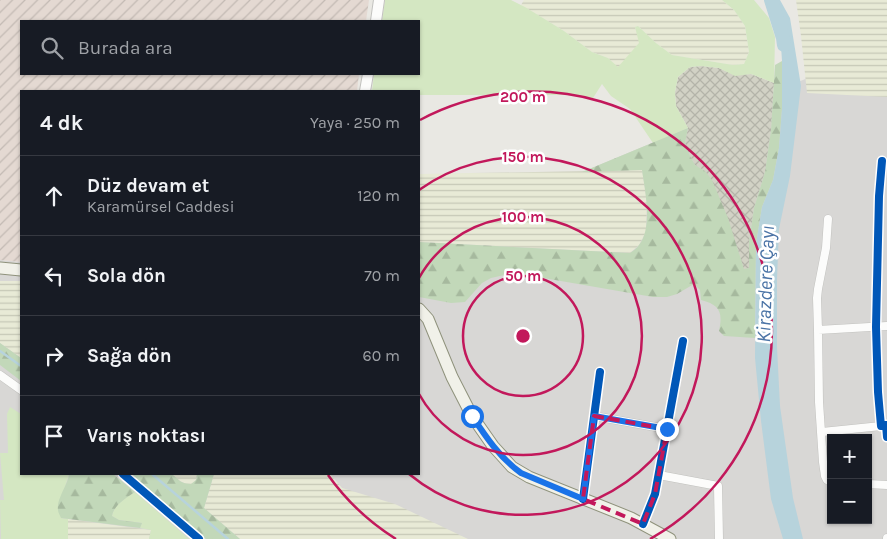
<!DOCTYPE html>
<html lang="tr">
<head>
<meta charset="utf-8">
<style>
	body { margin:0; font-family:Karla,sans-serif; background:#20242c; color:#f1f3f6 }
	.controls { position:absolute; right:15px; bottom:15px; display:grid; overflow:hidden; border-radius:0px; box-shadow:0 1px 4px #0004 }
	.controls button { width:45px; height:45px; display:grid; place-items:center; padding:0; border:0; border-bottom:1px solid #363941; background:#171b24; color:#f1f3f6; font:25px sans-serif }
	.stop { position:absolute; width:15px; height:15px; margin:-11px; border:4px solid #1a73e8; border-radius:50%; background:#fff }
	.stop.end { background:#1a73e8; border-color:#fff; box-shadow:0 1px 5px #0008 }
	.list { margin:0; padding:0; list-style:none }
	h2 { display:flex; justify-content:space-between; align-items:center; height:65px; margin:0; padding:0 20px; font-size:21px }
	h2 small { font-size:16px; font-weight:400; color:#9ea1a6 }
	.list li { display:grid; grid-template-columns:32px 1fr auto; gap:15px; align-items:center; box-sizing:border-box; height:80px; padding:0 20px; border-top:1px solid #363941 }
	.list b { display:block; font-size:19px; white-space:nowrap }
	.list p { margin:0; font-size:16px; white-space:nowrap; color:#9ea1a6 }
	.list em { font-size:16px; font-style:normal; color:#9ea1a6 }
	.icon { flex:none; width:28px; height:28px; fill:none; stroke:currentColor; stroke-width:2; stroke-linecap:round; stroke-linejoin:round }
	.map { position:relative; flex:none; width:887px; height:539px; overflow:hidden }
	.search { position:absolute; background:#171b24; box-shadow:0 1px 4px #0004; left:20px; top:20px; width:400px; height:55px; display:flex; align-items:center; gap:12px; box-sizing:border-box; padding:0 18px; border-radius:0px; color:#9ea1a6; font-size:19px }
	.panel { position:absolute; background:#171b24; box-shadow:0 1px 4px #0004; left:20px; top:90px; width:400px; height:385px; border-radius:0px }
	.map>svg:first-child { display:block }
</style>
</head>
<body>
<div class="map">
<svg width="887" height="539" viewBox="0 0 887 539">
	<defs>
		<pattern id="military-furrows" width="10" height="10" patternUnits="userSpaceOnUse" patternTransform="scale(1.25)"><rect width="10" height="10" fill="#e4d9d2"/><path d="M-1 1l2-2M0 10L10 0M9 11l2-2" fill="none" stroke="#c3bab4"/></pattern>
		<pattern id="construction-cross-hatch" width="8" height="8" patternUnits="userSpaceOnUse" patternTransform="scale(1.25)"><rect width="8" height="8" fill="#d2d2c5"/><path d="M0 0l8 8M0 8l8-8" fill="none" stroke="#b4b4a9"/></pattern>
		<pattern id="farmland-rules" width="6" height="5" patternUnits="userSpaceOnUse" patternTransform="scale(1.25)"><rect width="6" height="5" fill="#e8ead6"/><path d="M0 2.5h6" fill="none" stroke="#c6c8b7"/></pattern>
		<pattern id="forest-firs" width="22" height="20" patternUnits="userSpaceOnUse" patternTransform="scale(1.25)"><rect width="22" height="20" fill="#c2d8b9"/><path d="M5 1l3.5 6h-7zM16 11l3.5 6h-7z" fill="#a6b99e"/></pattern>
	</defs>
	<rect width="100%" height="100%" fill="#e9e8e3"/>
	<path fill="#d8d7d5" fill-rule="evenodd" d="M 887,45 L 887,539 L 0,539 L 0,260 L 21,262 L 21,474 L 419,474 L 419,240 ZM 831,438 L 868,438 L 868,520 L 831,520 Z"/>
	<path fill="url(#military-furrows)" d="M 0,0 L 369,0 L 366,21 L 21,21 L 21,74 L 359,74 L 357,91 L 21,91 L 21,262 L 0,260 Z"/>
	<path fill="url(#construction-cross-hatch)" d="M 701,66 L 719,68 L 735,75 L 751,74 L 774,83 L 771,130 L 765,172 L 754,208 L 749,242 L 749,268 L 744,270 L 740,258 L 736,243 L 705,171 L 695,165 L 689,154 L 685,143 L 688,128 L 676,106 L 675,92 L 678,77 L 690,67 Z"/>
	<path fill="url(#farmland-rules)" d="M 524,0 L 722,0 L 734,10 L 745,26 L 749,52 L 744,64 L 733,65 L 672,55 L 656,43 L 638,26 L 635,27 L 640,43 L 618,68 L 608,58 L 592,52 L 564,31 L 521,5 Z
		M 796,0 L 887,0 L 887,97 L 807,93 L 801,36 Z
		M 642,170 L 647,201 L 646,232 L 639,245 L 630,253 L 419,242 L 419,174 Z
		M 0,281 L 21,281 L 21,358 L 0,343 Z
		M 171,474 L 197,474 L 196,480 L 192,484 L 186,484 L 178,480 L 174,476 Z
		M 214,474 L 330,474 L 342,488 L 395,504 L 468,539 L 240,539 L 204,508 Z
		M 68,519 L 151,530 L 149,539 L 68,539 Z"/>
	<path fill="#d4e7c2" d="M 385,0 L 511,0 L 525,7 L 564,31 L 592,52 L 608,58 L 618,67 L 639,43 L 635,27 L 638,26 L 656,43 L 672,55 L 733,65 L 744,64 L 749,52 L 745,26 L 734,10 L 722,0 L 754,0 L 769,18 L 775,37 L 774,83 L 751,74 L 735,76 L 719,68 L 701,66 L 690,67 L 678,77 L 675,92 L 676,106 L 688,128 L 653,143 L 630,109 L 611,96 L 602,84 L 593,98 L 571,95 L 419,95 L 419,91 L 372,91 L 374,74 L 419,74 L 419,21 L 382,21 Z
		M 10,407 L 21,414 L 21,474 L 69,474 L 65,487 L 59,502 L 61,518 L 68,519 L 68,539 L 1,539 L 0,500 L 4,500 L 0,453 L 8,453 L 7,414 Z
		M 135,492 L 189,539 L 149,539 L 151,530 L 140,528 L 142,523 L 119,520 L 112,516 C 114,505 125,498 135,492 Z"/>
	<path fill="url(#forest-firs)" d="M 782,61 L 782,109 L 779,148 L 773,180 L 762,207 L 756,244 L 755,338 L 724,336 L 719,331 C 723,312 720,305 701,300 L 700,290 L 694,284 L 677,294 L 667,297 L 653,297 L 532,276 L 509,274 L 491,278 L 482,283 L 465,302 L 451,303 L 419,297 L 419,242 L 630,253 C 633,251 637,248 639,245 C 653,227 645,191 642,170 L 582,172 L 688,128 L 685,143 L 689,154 L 695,165 L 705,171 L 712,180 L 728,218 L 744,269 L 749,268 L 749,242 L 754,208 L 765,172 L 771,130 L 775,65 Z
		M 0,343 L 21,358 L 21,381 L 0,365 Z
		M 69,474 L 113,474 L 135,492 C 126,498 114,505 112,516 L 119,520 L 142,523 L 140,528 L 61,518 C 60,515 58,513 58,510 C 56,499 68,485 69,474 Z
		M 130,474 L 171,474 C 180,479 178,483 191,484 L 196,480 L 197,474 L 214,474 L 204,508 L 240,539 L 206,539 Z"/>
	<path fill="#b7d3dc" d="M 772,0 L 780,0 L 790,18 L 801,86 L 790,176 L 779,229 L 777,279 L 777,347 L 780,406 L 793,498 L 803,539 L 783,539 L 771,499 L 761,421 L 755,358 L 756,244 L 762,207 L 773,180 L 779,148 L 782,109 L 782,61 L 779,16 Z"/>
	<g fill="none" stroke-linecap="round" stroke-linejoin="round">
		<path stroke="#b7d3dc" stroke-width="2.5" d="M 0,351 L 21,366
			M 152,474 L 228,539"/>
		<path stroke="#b7d3dc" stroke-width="14" d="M 771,0 L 783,38 L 784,45"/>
		<g stroke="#c2c2bf" stroke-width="9">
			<path id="minor" d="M 882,161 L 879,196 L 876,327 L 878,392 L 881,426 L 886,425 L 887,437
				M 818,330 L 817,298 L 818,289 L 826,248 L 828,219
				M 0,375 L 21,390
				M 594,416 L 667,429
				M 822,432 L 881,426
				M 123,474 L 199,539
				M 659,475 L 718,486 L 719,539
				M 831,481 L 827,480 L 825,476 L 823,462 L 819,402 L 818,330 L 887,326
				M 868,484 L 887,485
				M 583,499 L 600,372
				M 643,524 L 655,494 L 683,341
				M 887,539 L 887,538"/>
		</g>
		<g stroke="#c2c2bf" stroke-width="12">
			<path id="tertiary" d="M 376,21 L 379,0
				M 365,91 L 368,74"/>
		</g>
		<g stroke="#8f927c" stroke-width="13">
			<path id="secondary" d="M 0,268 L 21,270
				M 419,309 L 428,319 L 452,377 L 472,416 L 493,446 L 512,467 L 529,477 L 631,518 L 670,539"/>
		</g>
		<use href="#minor" stroke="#fcfcfb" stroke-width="8"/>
		<use href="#tertiary" stroke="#fcfcfb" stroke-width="10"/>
		<use href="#secondary" stroke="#f1f1e9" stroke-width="11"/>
		<g stroke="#fff" stroke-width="11">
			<path id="cycleway" d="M 882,161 L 879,196 L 876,327 L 878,392 L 881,426 L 886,425 L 887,437
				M 123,474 L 199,539
				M 583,499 L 600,372
				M 643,524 L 655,494 L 683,341"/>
		</g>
		<use href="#cycleway" stroke="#0057b8" stroke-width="8"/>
	</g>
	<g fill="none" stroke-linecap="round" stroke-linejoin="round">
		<path stroke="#1a73e8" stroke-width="6" d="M 472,416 C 486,437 500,458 521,473 L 583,499 L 594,416 L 667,429"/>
	</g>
	<path fill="none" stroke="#c2185b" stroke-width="4" stroke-dasharray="10 6" stroke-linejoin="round" d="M 594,416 L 667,429 L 655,494 L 643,524 L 583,499 Z"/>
	<g fill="none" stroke="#c2185b" stroke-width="2.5">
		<circle cx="523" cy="336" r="60"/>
		<path d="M419 278A119 119 0 1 1 419 394"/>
		<path d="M419 190A179 179 0 1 1 409 474"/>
		<path d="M396 539A239 239 0 0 1 328 475M420 120A239 239 0 0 1 650 539"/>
	</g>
	<g text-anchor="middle" stroke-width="5" stroke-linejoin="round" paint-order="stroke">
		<g font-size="20" font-style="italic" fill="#4b74a6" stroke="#fff">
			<text transform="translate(765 284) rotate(-88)" y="7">Kirazdere Çayı</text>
		</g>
	</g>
	<circle cx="523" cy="336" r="8" fill="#c2185b" stroke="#fff" stroke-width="2.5"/>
	<g font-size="15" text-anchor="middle" font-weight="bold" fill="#c2185b" stroke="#fff" stroke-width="5" stroke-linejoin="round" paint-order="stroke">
		<text x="523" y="102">200 m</text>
		<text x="523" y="162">150 m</text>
		<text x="523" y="222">100 m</text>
		<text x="523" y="281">50 m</text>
	</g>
</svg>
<div class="controls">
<button>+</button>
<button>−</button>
</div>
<div class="stop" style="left:472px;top:416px"></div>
<div class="stop end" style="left:667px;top:429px"></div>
<div class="search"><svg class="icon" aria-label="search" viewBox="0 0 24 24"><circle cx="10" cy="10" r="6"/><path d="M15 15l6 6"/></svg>Burada ara</div>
<section class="panel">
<h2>4 dk<small>Yaya · 250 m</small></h2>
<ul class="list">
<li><svg class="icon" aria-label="ahead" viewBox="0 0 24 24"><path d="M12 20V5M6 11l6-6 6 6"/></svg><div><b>Düz devam et</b><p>Karamürsel Caddesi</p></div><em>120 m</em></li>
<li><svg class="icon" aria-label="left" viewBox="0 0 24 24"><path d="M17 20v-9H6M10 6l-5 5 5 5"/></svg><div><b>Sola dön</b></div><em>70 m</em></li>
<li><svg class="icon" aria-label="right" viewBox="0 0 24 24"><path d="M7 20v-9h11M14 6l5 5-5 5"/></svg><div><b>Sağa dön</b></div><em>60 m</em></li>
<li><svg class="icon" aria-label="arrive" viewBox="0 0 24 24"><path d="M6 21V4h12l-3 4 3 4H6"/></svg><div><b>Varış noktası</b></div></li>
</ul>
</section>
</div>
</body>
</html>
